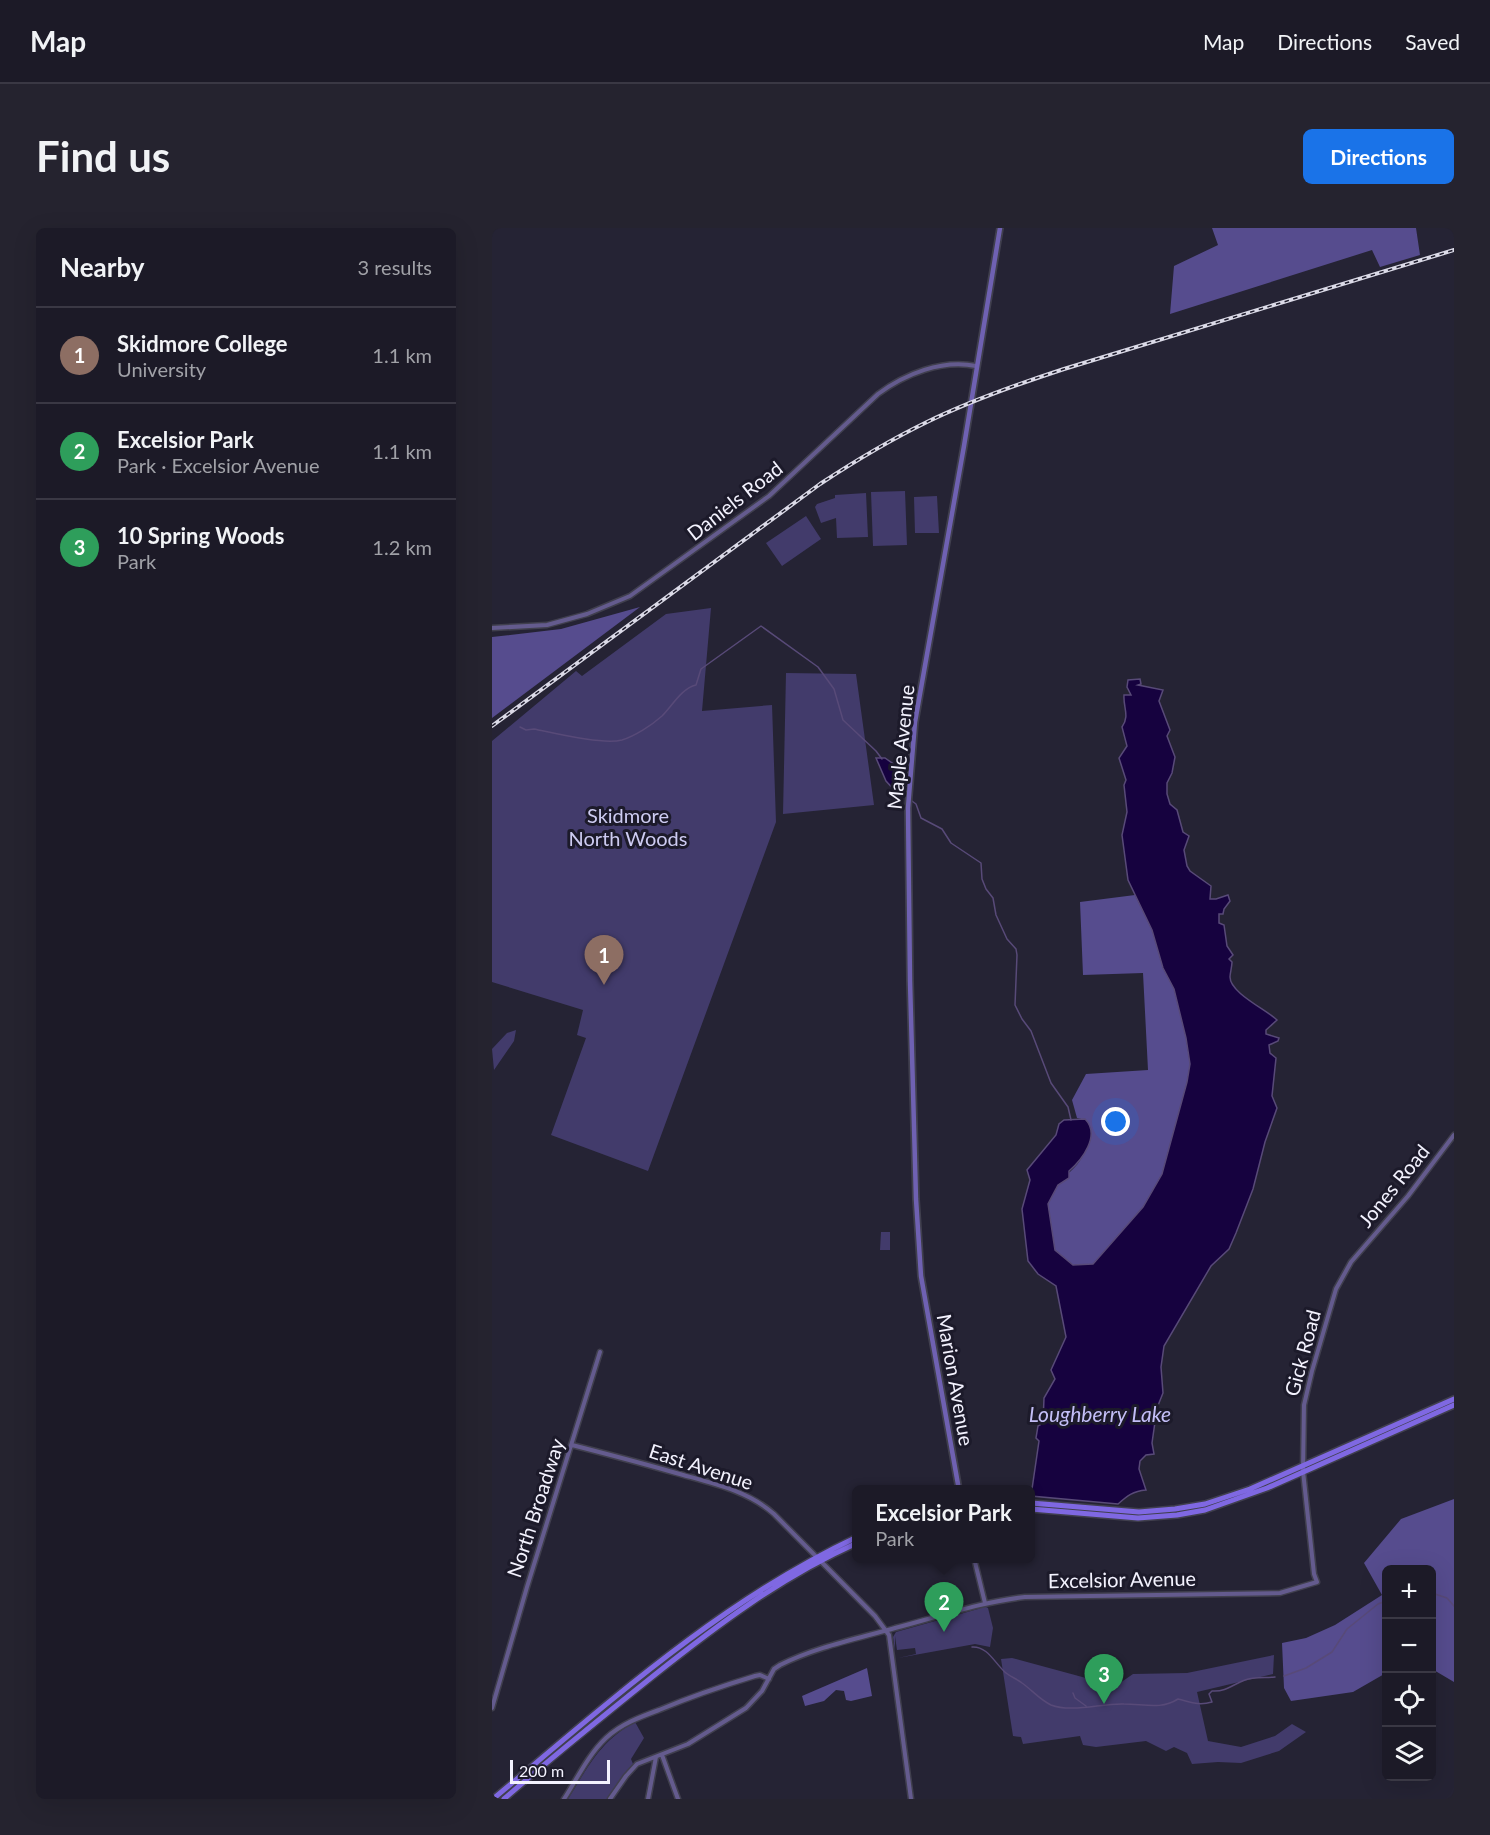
<!DOCTYPE html>
<html lang="en">
<head>
<meta charset="utf-8">
<style>
	body { margin:0; font-family:Lato,sans-serif; background:#25232f; color:#f1f3f6 }
	.controls { position:absolute; right:18px; bottom:18px; display:grid; overflow:hidden; border-radius:9px; box-shadow:0 6px 24px #0002 }
	.controls button { width:54px; height:54px; display:grid; place-items:center; padding:0; border:0; border-bottom:2px solid #3a3844; background:#1c1a27; color:#f1f3f6; font:30px sans-serif }
	.scale { position:absolute; left:18px; bottom:15px; width:100px; box-sizing:border-box; padding-left:6px; border:3px solid #f3f2fe; border-top:0; font-size:16px; line-height:21px; white-space:nowrap; color:#f3f2fe; -webkit-text-stroke:4px #1c1a2a; paint-order:stroke }
	.you { position:absolute; left:624px; top:894px; width:21px; height:21px; margin:-15px; border:4px solid #fff; border-radius:50%; background:#1a73e8; box-shadow:0 0 0 9px #1a73e833 }
	.badge { display:grid; place-items:center; width:39px; height:39px; border-radius:50%; background:#1a73e8; color:#fff; font-size:20px; font-weight:700 }
	.pin { position:absolute; translate:-50% -50px; filter:drop-shadow(0 2px 3px #0008) }
	.pin::after { content:''; position:absolute; top:32px; width:21px; height:18px; background:inherit; clip-path:polygon(0 0,100% 0,50% 100%) }
	.popup { position:absolute; left:360px; top:1257px; width:183px; height:78px; box-sizing:border-box; display:grid; place-content:center; border-radius:9px; background:#1c1a27; filter:drop-shadow(0 2px 4px #0005); font-size:20px; white-space:nowrap; color:#a0a1a7 }
	.popup b { font-size:22px; color:#f1f3f6 }
	.popup::after { content:''; position:absolute; left:50%; top:100%; margin-left:-12px; border:12px solid transparent; border-top-color:#1c1a27 }
	.list { margin:0; padding:0; list-style:none }
	h2 { display:flex; justify-content:space-between; align-items:center; height:78px; margin:0; padding:0 24px; font-size:26px }
	h2 small { font-size:20px; font-weight:400; color:#a0a1a7 }
	.list li { display:grid; grid-template-columns:39px 1fr auto; gap:18px; align-items:center; box-sizing:border-box; height:96px; padding:0 24px; border-top:2px solid #3a3844 }
	.list b { display:block; font-size:22px; white-space:nowrap }
	.list p { margin:0; font-size:20px; white-space:nowrap; color:#a0a1a7 }
	.list em { font-size:20px; font-style:normal; color:#a0a1a7 }
	.icon { flex:none; width:33px; height:33px; fill:none; stroke:currentColor; stroke-width:2; stroke-linecap:round; stroke-linejoin:round }
	.map { position:relative; flex:none; width:962px; height:1571px; overflow:hidden; border-radius:9px }
	header { display:flex; align-items:center; gap:36px; box-sizing:border-box; height:84px; padding:0 30px; background:#1c1a27; border-bottom:2px solid #3a3844 }
	header strong { font-size:28px }
	nav { display:flex; gap:33px; margin-inline-start:auto; font-size:21px }
	.intro { display:flex; align-items:center; justify-content:space-between; box-sizing:border-box; height:144px; padding:0 36px }
	h1 { margin:0; font-size:42px }
	.button { padding:15px 27px; border-radius:9px; background:#1a73e8; color:#fff; font-size:21px; font-weight:700 }
	main { display:flex; gap:36px; padding:0 36px }
	aside { flex:1; background:#1c1a27; border-radius:9px; box-shadow:0 6px 24px #0002 }
	.map>svg:first-child { display:block }
</style>
</head>
<body>
<header>
<strong>Map</strong>
<nav><a>Map</a><a>Directions</a><a>Saved</a></nav>
</header>
<div class="intro"><h1>Find us</h1><a class="button">Directions</a></div>
<main>
<aside>
<h2>Nearby<small>3 results</small></h2>
<ul class="list">
<li><span class="badge" style="background:#8d6e63">1</span><div><b>Skidmore College</b><p>University</p></div><em>1.1 km</em></li>
<li><span class="badge" style="background:#2e9e5b">2</span><div><b>Excelsior Park</b><p>Park · Excelsior Avenue</p></div><em>1.1 km</em></li>
<li><span class="badge" style="background:#2e9e5b">3</span><div><b>10 Spring Woods</b><p>Park</p></div><em>1.2 km</em></li>
</ul>
</aside>
<div class="map">
<svg width="962" height="1571" viewBox="0 0 962 1571">
	<rect width="100%" height="100%" fill="#252334"/>
	<path fill="#423b6b" d="M 413,263 L 415,317 L 381,318 L 379,264 Z
		M 374,265 L 376,309 L 345,310 L 344,290 L 329,295 L 323,279 L 325,276 L 343,270 L 343,267 Z
		M 445,268 L 447,305 L 423,305 L 422,269 Z
		M 314,288 L 329,311 L 290,338 L 274,315 Z
		M 219,380 L 210,483 L 280,477 L 284,594 L 156,943 L 59,907 L 94,810 L 85,807 L 91,782 L 0,754 L 0,513 L 84,443 L 90,448 L 174,386 Z
		M 294,445 L 364,446 L 382,577 L 291,586 Z
		M 24,802 L 22,813 L 2,842 L 0,821 L 15,805 Z
		M 389,1004 L 398,1004 L 398,1022 L 388,1022 Z
		M 492,1378 L 496,1380 L 501,1400 L 498,1419 L 483,1416 L 406,1430 L 424,1426 L 423,1420 L 405,1422 L 403,1408 L 403,1422 L 401,1409 L 404,1404 L 486,1381 Z
		M 782,1427 L 781,1446 L 705,1464 L 716,1513 L 749,1519 L 783,1508 L 800,1496 L 814,1504 L 787,1523 L 749,1535 L 726,1534 L 700,1536 L 695,1525 L 682,1519 L 674,1523 L 654,1513 L 604,1519 L 591,1517 L 588,1508 L 531,1516 L 529,1509 L 521,1508 L 509,1431 L 520,1430 L 605,1453 L 628,1455 L 641,1446 L 695,1445 Z
		M 143,1494 L 152,1510 L 139,1531 L 141,1536 L 132,1546 L 115,1571 L 76,1571 C 96,1539 108,1513 143,1494 Z"/>
	<path fill="#564c8e" d="M 720,0 L 924,0 L 928,27 L 888,39 L 880,22 L 678,86 L 682,38 L 726,17 Z
		M 148,379 L 0,490 L 0,409 L 69,401 Z
		M 643,667 L 660,702 L 671,740 L 682,761 L 694,810 L 698,836 L 695,854 L 670,946 L 651,979 L 601,1036 L 581,1037 L 563,1022 C 558,1010 554,989 556,976 C 559,956 580,946 589,931 C 597,919 607,893 585,890 L 580,872 L 594,846 L 656,842 L 651,745 L 591,747 L 588,674 Z
		M 962,1271 L 962,1454 L 940,1441 L 940,1342 L 894,1342 L 894,1445 L 861,1464 L 799,1473 L 792,1460 L 790,1415 L 814,1410 L 843,1397 L 890,1367 L 872,1335 L 909,1291 Z
		M 375,1440 L 380,1468 L 359,1473 L 354,1472 L 352,1463 L 344,1462 L 332,1473 L 313,1478 L 310,1468 Z"/>
	<path fill="#16023f" stroke="#584a78" stroke-width="1.5" d="M 648,451 L 649,456 L 646,457 L 671,462 L 667,473 L 678,502 L 675,508 L 683,529 L 680,545 L 675,555 L 675,566 L 678,576 L 685,582 L 691,604 L 697,608 L 692,622 L 695,638 L 698,643 L 719,658 L 718,671 L 724,671 L 736,667 L 738,673 L 732,681 L 731,686 L 727,686 L 727,695 L 732,697 L 735,718 L 741,727 L 737,731 L 740,734 C 740,739 738,745 738,749 C 738,765 775,782 785,792 L 774,802 L 774,806 L 787,810 L 786,813 L 777,817 L 778,825 L 784,830 L 780,868 L 785,880 L 773,914 L 761,961 L 744,1005 L 737,1021 L 719,1038 L 672,1118 L 669,1139 L 671,1165 L 665,1180 L 660,1215 L 662,1226 L 654,1227 L 648,1233 L 647,1241 L 654,1262 C 641,1263 635,1268 626,1276 L 539,1268 L 547,1213 L 544,1210 L 546,1198 L 551,1195 L 552,1170 L 563,1151 L 559,1142 L 574,1109 L 564,1058 L 546,1046 L 536,1033 L 530,981 L 538,952 L 535,942 L 564,907 L 567,896 L 572,892 L 593,891 C 609,907 590,932 577,943 L 577,950 L 566,957 L 556,976 L 563,1022 L 581,1037 L 601,1036 L 651,979 L 670,946 L 695,854 L 698,836 L 694,810 L 682,761 L 671,740 L 660,702 L 636,652 L 630,607 L 635,584 L 632,557 L 634,552 L 627,530 L 635,518 L 630,499 C 638,488 631,479 632,467 L 639,467 L 635,459 L 636,452 Z
		M 384,530 L 393,530 L 403,537 L 406,547 L 405,565 L 394,553 Z"/>
	<g fill="none" stroke-linecap="round" stroke-linejoin="round">
		<path stroke="#584a78" stroke-width="1.5" d="M 28,499 L 34,502 L 42,501 C 62,505 110,517 130,512 C 143,508 160,497 170,488 C 180,478 190,460 204,457 L 209,441 L 269,398 L 326,439 L 342,461 L 351,492 L 384,523 L 390,531
			M 405,562 L 424,576 L 429,590 L 450,601 L 459,615 L 489,635 L 490,651 L 494,661 L 501,670 L 504,687 L 515,711 L 524,721 L 525,727 L 523,777 L 530,791 L 539,803 L 559,855 L 576,879 L 579,892
			M 940,1365 L 955,1370 L 962,1378
			M 480,1419 C 496,1418 503,1436 514,1445 C 519,1449 525,1451 530,1455 C 540,1462 548,1472 559,1477 C 580,1485 610,1475 632,1476 C 652,1476 669,1482 686,1471 C 699,1474 706,1478 720,1474 L 717,1466 L 720,1463 C 735,1464 741,1456 753,1452 C 761,1449 774,1450 783,1449
			M 792,1448 L 814,1440 L 840,1424 L 855,1401 L 886,1376 L 894,1373
			M 581,1465 L 583,1470 L 594,1478"/>
		<g stroke="#403f4e" stroke-width="7">
			<path id="secondary" d="M 0,400 L 55,397 L 95,386 L 138,368 L 277,268 L 386,166 C 413,146 450,131 484,138
				M 80,1217 C 115,1226 150,1235 184,1245 C 219,1255 255,1262 282,1286 L 383,1388 L 397,1407 L 419,1571
				M 482,1330 L 493,1375
				M 0,1480 L 35,1359 L 108,1124
				M 170,1527 L 186,1571
				M 72,1571 C 85,1551 96,1527 114,1510 C 129,1496 148,1489 167,1482 C 198,1469 230,1458 263,1448 L 268,1447 L 277,1451
				M 118,1571 L 134,1548 L 145,1536 L 196,1516 L 254,1480 L 270,1463 L 282,1441 L 288,1437 C 324,1419 364,1411 403,1400 C 446,1389 488,1374 533,1369 L 788,1365 L 825,1354 L 822,1346 L 811,1243 L 812,1177 L 820,1143 L 844,1061 L 859,1034 L 916,968 L 962,907
				M 156,1571 L 164,1529"/>
		</g>
		<g stroke="#403f4e" stroke-width="8">
			<path id="primary" d="M 467,1262 L 429,1048 L 424,971 L 418,753 L 416,580 L 423,494 L 472,218 L 508,0"/>
		</g>
		<g stroke="#403f4e" stroke-width="8">
			<path id="highway" d="M 539,1275 L 647,1284 L 683,1281 L 713,1276 L 758,1261 L 962,1171
				M 539,1281 L 646,1290 L 685,1287 L 713,1282 L 775,1260 L 962,1177
				M 1,1571 C 116,1475 229,1373 365,1309
				M 12,1571 C 60,1529 110,1489 160,1449 C 224,1398 289,1349 365,1315"/>
		</g>
		<use href="#secondary" stroke="#645b8e" stroke-width="4"/>
		<use href="#primary" stroke="#6f61b2" stroke-width="4.5"/>
		<use href="#highway" stroke="#7f68e2" stroke-width="5"/>
		<g stroke="#dbdae7" stroke-width="4">
			<path id="rail" d="M 0,498 L 328,256 C 363,233 398,212 435,194 C 480,172 526,156 572,141 L 962,22"/>
		</g>
		<use href="#rail" stroke="#1c1a2a" stroke-width="1.5" stroke-dasharray="4.5" stroke-linecap="butt"/>
	</g>
	<g text-anchor="middle" stroke-width="6" stroke-linejoin="round" paint-order="stroke">
		<g font-size="20" fill="#f3f2fe" stroke="#1c1a2a">
			<text transform="translate(243 273) rotate(-38)" y="7">Daniels Road</text>
			<text transform="translate(409 519) rotate(-84)" y="7">Maple Avenue</text>
			<text transform="translate(902 958) rotate(-51)" y="7">Jones Road</text>
			<text transform="translate(811 1125) rotate(-75)" y="7">Gick Road</text>
			<text transform="translate(463 1152) rotate(80)" y="7">Marion Avenue</text>
			<text transform="translate(209 1239) rotate(18)" y="7">East Avenue</text>
			<text transform="translate(44 1280) rotate(-72)" y="7">North Broadway</text>
			<text transform="translate(630 1352) rotate(-1)" y="7">Excelsior Avenue</text>
		</g>
		<g font-size="20" fill="#cdcbf1" stroke="#1c1a2a">
			<text x="136" y="595">Skidmore<tspan x="136" dy="23">North Woods</tspan></text>
		</g>
		<g font-size="21" font-style="italic" fill="#c3bef7" stroke="#1c1a2a">
			<text x="608" y="1194">Loughberry Lake</text>
		</g>
	</g>
</svg>
<div class="controls">
<button>+</button>
<button>−</button>
<button><svg class="icon" aria-label="locate" viewBox="0 0 24 24"><circle cx="12" cy="12" r="6"/><path d="M12 2v4M12 18v4M2 12h4M18 12h4"/></svg></button>
<button><svg class="icon" aria-label="layers" viewBox="0 0 24 24"><path d="M12 4l9 5-9 5-9-5zM3 14l9 5 9-5"/></svg></button>
</div>
<div class="scale">200 m</div>
<div class="you"></div>
<div class="pin badge" style="left:112px;top:757px;background:#8d6e63">1</div>
<div class="pin badge" style="left:452px;top:1404px;background:#2e9e5b">2</div>
<div class="popup"><b>Excelsior Park</b>Park</div>
<div class="pin badge" style="left:612px;top:1476px;background:#2e9e5b">3</div>
</div>
</main>
</body>
</html>
